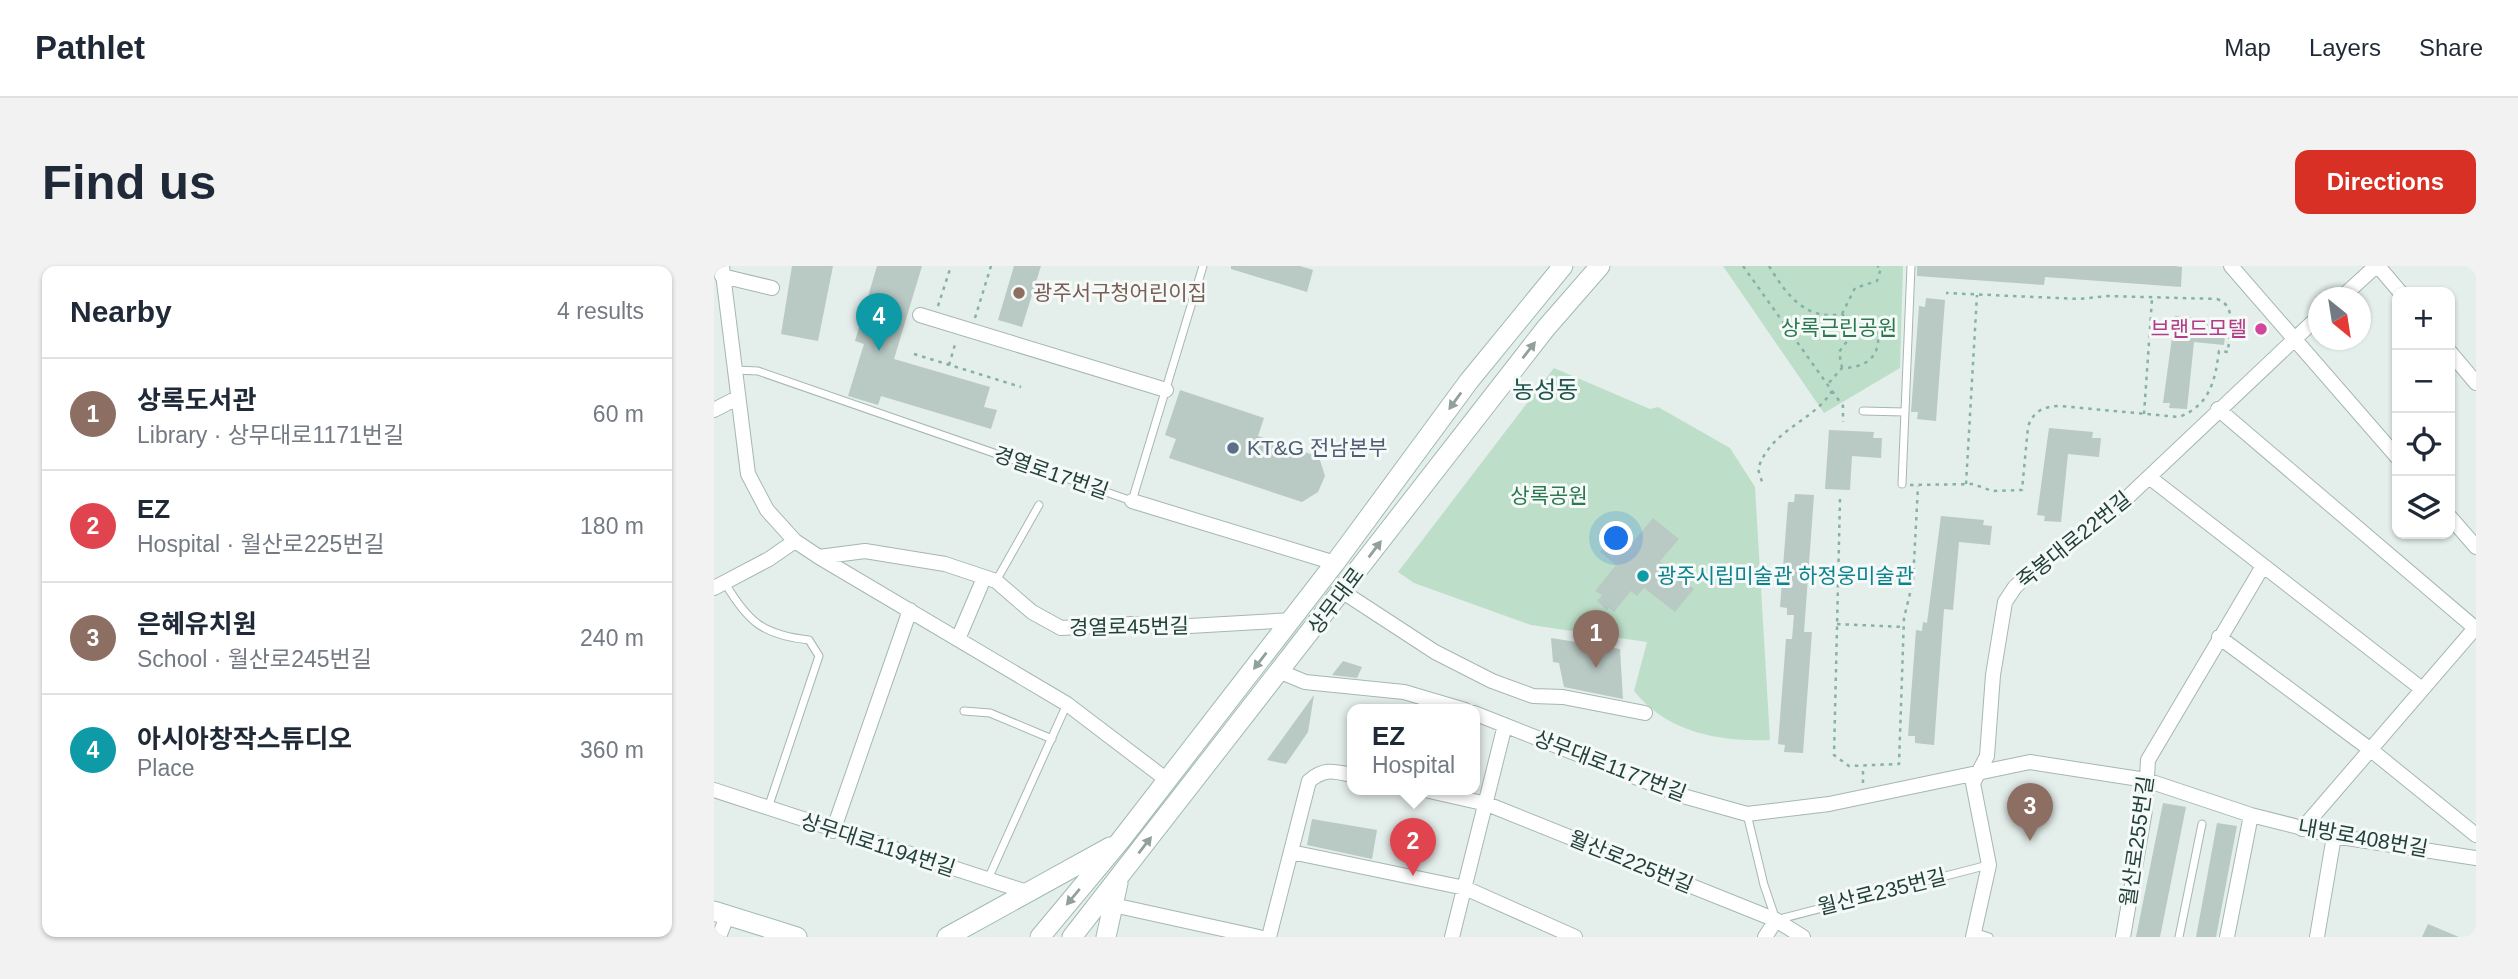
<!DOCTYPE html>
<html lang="en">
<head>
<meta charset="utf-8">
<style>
	body { margin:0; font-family:Helvetica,"Noto Sans KR",sans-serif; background:#f2f2f3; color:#1f2937 }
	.controls { position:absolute; right:21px; top:21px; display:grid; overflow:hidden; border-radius:14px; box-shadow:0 2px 5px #0004 }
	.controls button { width:63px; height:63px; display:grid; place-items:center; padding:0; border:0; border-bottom:2px solid #e0e1e3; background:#fff; color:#1f2937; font:35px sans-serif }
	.compass { position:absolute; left:1594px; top:21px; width:63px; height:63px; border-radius:50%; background:#fff; box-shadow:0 2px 5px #0004; rotate:150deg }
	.you { position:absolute; left:903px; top:273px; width:24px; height:24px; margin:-18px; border:5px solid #fff; border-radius:50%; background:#1a73e8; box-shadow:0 0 0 10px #1a73e833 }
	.badge { display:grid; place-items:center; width:46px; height:46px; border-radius:50%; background:#d93025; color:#fff; font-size:23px; font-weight:700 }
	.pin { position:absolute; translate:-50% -58px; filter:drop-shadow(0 2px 4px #0008) }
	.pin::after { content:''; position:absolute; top:37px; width:24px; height:21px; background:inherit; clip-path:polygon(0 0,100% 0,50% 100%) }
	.popup { position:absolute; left:633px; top:438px; width:133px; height:91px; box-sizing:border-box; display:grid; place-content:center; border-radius:14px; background:#fff; filter:drop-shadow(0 2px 5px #0005); font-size:23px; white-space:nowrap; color:#747a83 }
	.popup b { font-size:26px; color:#1f2937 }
	.popup::after { content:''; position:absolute; left:50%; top:100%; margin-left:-14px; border:14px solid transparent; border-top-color:#fff }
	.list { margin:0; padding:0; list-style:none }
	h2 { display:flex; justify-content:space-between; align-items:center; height:91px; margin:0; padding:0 28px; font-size:30px }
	h2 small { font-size:23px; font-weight:400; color:#747a83 }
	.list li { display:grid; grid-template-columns:46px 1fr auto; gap:21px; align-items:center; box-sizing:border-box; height:112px; padding:0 28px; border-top:2px solid #e0e1e3 }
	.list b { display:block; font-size:26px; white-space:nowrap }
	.list p { margin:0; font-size:23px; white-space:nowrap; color:#747a83 }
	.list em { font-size:23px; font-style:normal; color:#747a83 }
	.icon { flex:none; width:38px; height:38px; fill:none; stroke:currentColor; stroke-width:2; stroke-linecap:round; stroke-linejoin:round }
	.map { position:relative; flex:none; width:1762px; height:671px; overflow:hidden; border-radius:14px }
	header { display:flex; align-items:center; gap:42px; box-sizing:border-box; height:98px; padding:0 35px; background:#fff; border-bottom:2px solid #e0e1e3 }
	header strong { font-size:33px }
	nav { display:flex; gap:38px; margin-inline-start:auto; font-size:24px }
	.intro { display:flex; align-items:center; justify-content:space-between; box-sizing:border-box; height:168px; padding:0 42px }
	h1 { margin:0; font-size:49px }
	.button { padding:18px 32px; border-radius:14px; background:#d93025; color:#fff; font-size:24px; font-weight:700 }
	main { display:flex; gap:42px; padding:0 42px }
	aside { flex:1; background:#fff; border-radius:14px; box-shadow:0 2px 5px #0004 }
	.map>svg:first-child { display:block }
</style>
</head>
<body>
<header>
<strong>Pathlet</strong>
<nav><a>Map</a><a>Layers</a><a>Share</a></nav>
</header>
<div class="intro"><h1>Find us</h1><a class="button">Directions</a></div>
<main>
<aside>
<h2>Nearby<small>4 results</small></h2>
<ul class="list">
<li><span class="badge" style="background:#8d6e63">1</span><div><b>상록도서관</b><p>Library · 상무대로1171번길</p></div><em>60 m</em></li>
<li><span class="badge" style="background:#e0444e">2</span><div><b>EZ</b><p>Hospital · 월산로225번길</p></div><em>180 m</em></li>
<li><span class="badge" style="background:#8d6e63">3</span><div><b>은혜유치원</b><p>School · 월산로245번길</p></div><em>240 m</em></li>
<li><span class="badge" style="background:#0f9aa8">4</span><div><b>아시아창작스튜디오</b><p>Place</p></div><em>360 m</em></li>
</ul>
</aside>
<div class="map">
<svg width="1762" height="671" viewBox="0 0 1762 671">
	<rect width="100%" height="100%" fill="#e4eeeb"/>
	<path fill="#bddfc9" d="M 1009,0 L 1189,0 L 1186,102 L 1110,147 Z
		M 840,102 L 936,143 L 944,141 L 1016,182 L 1041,221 L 1056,474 C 1004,476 953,466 920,425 L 933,376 L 817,359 L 700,317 L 684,306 Z"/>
	<path fill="#b9c9c4" d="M 78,0 L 119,0 L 104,75 L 67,68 Z
		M 163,0 L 208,0 L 180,93 L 276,121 L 270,141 L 283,144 L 277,163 L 167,130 L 164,139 L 134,130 L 150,78 L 141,75 Z
		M 300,0 L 327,0 L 308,61 L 284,54 Z
		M 517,0 L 586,0 L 599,4 L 593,26 L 517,3 Z
		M 1203,0 L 1460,0 L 1468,1 L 1467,21 L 1331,11 L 1330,19 L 1203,10 Z
		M 1212,32 L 1231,34 L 1222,155 L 1203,153 L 1204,146 L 1197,146 L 1205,40 L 1211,41 Z
		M 1461,50 L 1504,54 L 1504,59 L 1512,60 L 1510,79 L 1480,76 L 1473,143 L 1455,142 L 1456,137 L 1449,137 Z
		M 466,124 L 550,152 L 544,170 L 605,191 L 611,210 L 604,226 L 588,236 L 455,192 L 462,173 L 451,169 Z
		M 1335,162 L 1379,166 L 1378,172 L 1387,172 L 1385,191 L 1354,188 L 1347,256 L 1330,255 L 1331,250 L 1323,249 Z
		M 1115,164 L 1160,166 L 1159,172 L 1168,172 L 1167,192 L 1138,190 L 1136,224 L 1111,223 Z
		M 1081,228 L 1100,229 L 1090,366 L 1098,366 L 1089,487 L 1070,486 L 1071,479 L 1064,478 L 1072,373 L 1078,373 L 1080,349 L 1073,349 L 1073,342 L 1066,341 L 1074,236 L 1080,236 Z
		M 1227,250 L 1270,254 L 1269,259 L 1278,260 L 1276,279 L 1245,276 L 1239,344 L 1230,343 L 1220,479 L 1201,477 L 1201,470 L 1194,470 L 1202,364 L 1208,365 L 1209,356 L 1213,357 Z
		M 939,252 L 965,273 L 946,295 L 980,323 L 961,346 L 930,322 L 923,330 L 917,325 L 900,346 L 895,342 L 893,344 L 883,335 L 888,329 L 881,325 L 902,299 L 886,286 L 902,265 L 917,278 Z
		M 837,372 L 906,383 L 909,433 L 850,421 L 845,397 L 839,396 Z
		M 629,395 L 648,401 L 643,412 L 618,409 Z
		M 600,429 L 594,466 L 572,498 L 553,494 Z
		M 1449,537 L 1472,541 L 1446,671 L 1422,671 Z
		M 598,553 L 663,564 L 658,593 L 593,579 Z
		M 1503,557 L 1523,560 L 1502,671 L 1482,671 Z
		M 1714,658 L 1745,671 L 1708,671 Z"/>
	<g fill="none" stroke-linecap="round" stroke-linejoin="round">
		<g stroke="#a6b7b3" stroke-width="9">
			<path id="lane" d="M 21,104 L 44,105 L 418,235 L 489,0
				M 1149,145 L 1190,146
				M 1188,218 L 1197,0
				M 282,315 L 325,239
				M 11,317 C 34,356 49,369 95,374 L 105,390 L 54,542
				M 250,445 L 276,447 L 338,473
				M 1033,548 L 1050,619 L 1062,654 L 1274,599
				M 274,613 L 353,438
				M 1260,666 L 1275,671
				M 1465,671 L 1488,558"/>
		</g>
		<g stroke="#a6b7b3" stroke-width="16">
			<path id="street" d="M 8,0 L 34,208 L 53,244 L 81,275 L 105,291 L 151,285 L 231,298 L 282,315 L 318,346 L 347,362 L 418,358 L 458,361 L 578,354
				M 1517,0 L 1683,191
				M 1664,0 L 1686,26
				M 8,10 L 58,22
				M 1627,32 L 1662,0
				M 206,49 L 452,124
				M 1736,86 L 1762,117
				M 1504,143 L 1761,362
				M 0,144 L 23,132
				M 1435,211 L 1708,423
				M 418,235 L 621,297
				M 1736,251 L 1762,281
				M 105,291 L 353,438 L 453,514
				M 0,322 L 55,293 L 81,275
				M 629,326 L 721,386 L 778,415 L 819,430 L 849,431 L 931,447
				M 1505,371 L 1657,484 L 1762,569
				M 244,373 L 270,312
				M 567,406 L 591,416 L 690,426 L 751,444
				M 760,447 L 969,530 L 1033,548 L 1115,538 L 1316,496 L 1432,514 L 1537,549 L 1620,570 L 1762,592
				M 0,524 L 313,626
				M 711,524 L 773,538 L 1062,654 L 1089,671
				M 1588,563 L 1762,361
				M 119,565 L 196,344
				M 577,586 L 751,622 L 861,671
				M 399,639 L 545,671
				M 5,671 L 13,650
				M 555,671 L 595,515 C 610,502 619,505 638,509
				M 738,671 L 791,459
				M 1051,671 L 1062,654
				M 1259,671 L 1275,599 L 1259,517 L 1273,490 L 1279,409 L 1291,336 L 1301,321 L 1328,296 L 1399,245 L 1604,51
				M 1409,671 L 1431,544 L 1434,494 L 1549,300
				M 1513,671 L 1537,549
				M 1603,671 L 1620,570"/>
		</g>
		<g stroke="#a2bab4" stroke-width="21">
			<path id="secondary" d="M 0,645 L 83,671
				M 233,671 L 396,581
				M 326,671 L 406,575 L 621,297 L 755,115 L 849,0
				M 358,671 L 832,62 L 886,0
				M 392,671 L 404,617"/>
		</g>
		<path stroke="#84b2a8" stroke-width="2.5" stroke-dasharray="3.5 5" stroke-linecap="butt" d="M 1029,0 L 1118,125 C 1099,156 1057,163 1044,203 L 1049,219
			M 1055,0 C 1072,28 1091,55 1128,48 L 1139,59 C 1150,54 1158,58 1164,69 C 1166,92 1150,102 1128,102 L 1113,119
			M 224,40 L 237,0
			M 1128,48 L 1141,22 L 1163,15 L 1167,2 L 1163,0
			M 261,52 L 277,0
			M 200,88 L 307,121
			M 235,99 L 242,75
			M 1128,102 L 1125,86 L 1134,74 L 1139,59
			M 1118,125 L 1129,140 L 1129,156
			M 1430,148 L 1438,33
			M 1252,218 L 1263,29
			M 1196,219 L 1259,218 L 1278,225 L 1308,224 L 1314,161 C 1319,145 1330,140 1346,140 L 1465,151 C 1496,139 1501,115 1505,85 L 1514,86 C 1515,67 1524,40 1503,33 L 1394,30 L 1365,33 L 1232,27
			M 1126,233 L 1120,489 L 1135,500 L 1185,498 L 1190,352 L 1199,315 L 1204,220
			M 1123,358 L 1190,361
			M 1149,517 L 1149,502"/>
		<use href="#lane" stroke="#fff" stroke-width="7"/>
		<use href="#street" stroke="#fff" stroke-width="14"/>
		<use href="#secondary" stroke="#fff" stroke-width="19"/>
	</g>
	<defs><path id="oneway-solid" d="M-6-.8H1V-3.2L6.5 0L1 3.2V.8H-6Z" transform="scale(1.75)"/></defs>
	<g fill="#91a09d">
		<use href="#oneway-solid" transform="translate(815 84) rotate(-52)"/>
		<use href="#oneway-solid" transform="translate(741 135) rotate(126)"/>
		<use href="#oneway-solid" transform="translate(661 283) rotate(-53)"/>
		<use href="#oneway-solid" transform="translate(546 395) rotate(128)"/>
		<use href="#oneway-solid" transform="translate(431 579) rotate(-52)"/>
		<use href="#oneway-solid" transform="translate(359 631) rotate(130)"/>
	</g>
	<circle fill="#8d6e63" stroke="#f5faf8" stroke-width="2.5" cx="305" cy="27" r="7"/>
	<circle fill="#d1479c" stroke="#f5faf8" stroke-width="2.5" cx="1547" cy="63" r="7"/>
	<circle fill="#5c6f8a" stroke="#f5faf8" stroke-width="2.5" cx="519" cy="182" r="7"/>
	<circle fill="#0f9aa8" stroke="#f5faf8" stroke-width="2.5" cx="929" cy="310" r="7"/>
	<g text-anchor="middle" stroke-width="6" stroke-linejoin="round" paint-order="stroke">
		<g font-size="21" fill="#785e54" stroke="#f5faf8" text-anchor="start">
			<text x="319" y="34">광주서구청어린이집</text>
		</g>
		<g font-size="21" fill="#2c7950" stroke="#f5faf8">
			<text x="1125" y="69">상록근린공원</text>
			<text x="835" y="237">상록공원</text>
		</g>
		<g font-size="21" fill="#b23c85" stroke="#f5faf8" text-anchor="end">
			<text x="1533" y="70">브랜드모텔</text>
		</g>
		<g font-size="21" fill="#4e5e75" stroke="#f5faf8" text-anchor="start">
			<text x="533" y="189">KT&amp;G 전남본부</text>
		</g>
		<g font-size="21" fill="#23413b" stroke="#f5faf8">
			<text transform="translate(337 207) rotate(19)" y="7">경열로17번길</text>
			<text transform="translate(1360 274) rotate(-39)" y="7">죽봉대로22번길</text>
			<text transform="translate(622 335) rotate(-53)" y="7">상무대로</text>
			<text transform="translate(415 361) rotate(-1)" y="7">경열로45번길</text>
			<text transform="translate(896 500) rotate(21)" y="7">상무대로1177번길</text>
			<text transform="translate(1649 572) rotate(10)" y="7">내방로408번길</text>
			<text transform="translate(1423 575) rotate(-82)" y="7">월산로255번길</text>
			<text transform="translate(164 579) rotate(18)" y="7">상무대로1194번길</text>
			<text transform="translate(917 596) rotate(22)" y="7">월산로225번길</text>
			<text transform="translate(1168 626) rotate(-14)" y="7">월산로235번길</text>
		</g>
		<g font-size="21" fill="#0d838f" stroke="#f5faf8" text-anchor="start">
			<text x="943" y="317">광주시립미술관 하정웅미술관</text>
		</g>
		<g font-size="24" fill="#1e544b" stroke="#f5faf8">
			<text x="831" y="132">농성동</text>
		</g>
	</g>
</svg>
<div class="controls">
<button>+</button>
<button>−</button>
<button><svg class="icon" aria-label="locate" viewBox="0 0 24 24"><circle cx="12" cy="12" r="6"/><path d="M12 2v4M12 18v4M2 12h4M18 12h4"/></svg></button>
<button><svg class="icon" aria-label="layers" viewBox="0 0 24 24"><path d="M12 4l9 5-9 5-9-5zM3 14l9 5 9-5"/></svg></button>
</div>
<svg class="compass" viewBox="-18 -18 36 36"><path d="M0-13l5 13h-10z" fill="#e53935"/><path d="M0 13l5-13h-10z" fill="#747a83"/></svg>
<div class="you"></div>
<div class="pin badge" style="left:882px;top:402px;background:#8d6e63">1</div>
<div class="pin badge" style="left:699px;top:610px;background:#e0444e">2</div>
<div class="popup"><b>EZ</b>Hospital</div>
<div class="pin badge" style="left:1316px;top:575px;background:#8d6e63">3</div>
<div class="pin badge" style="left:165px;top:85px;background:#0f9aa8">4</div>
</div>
</main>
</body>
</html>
